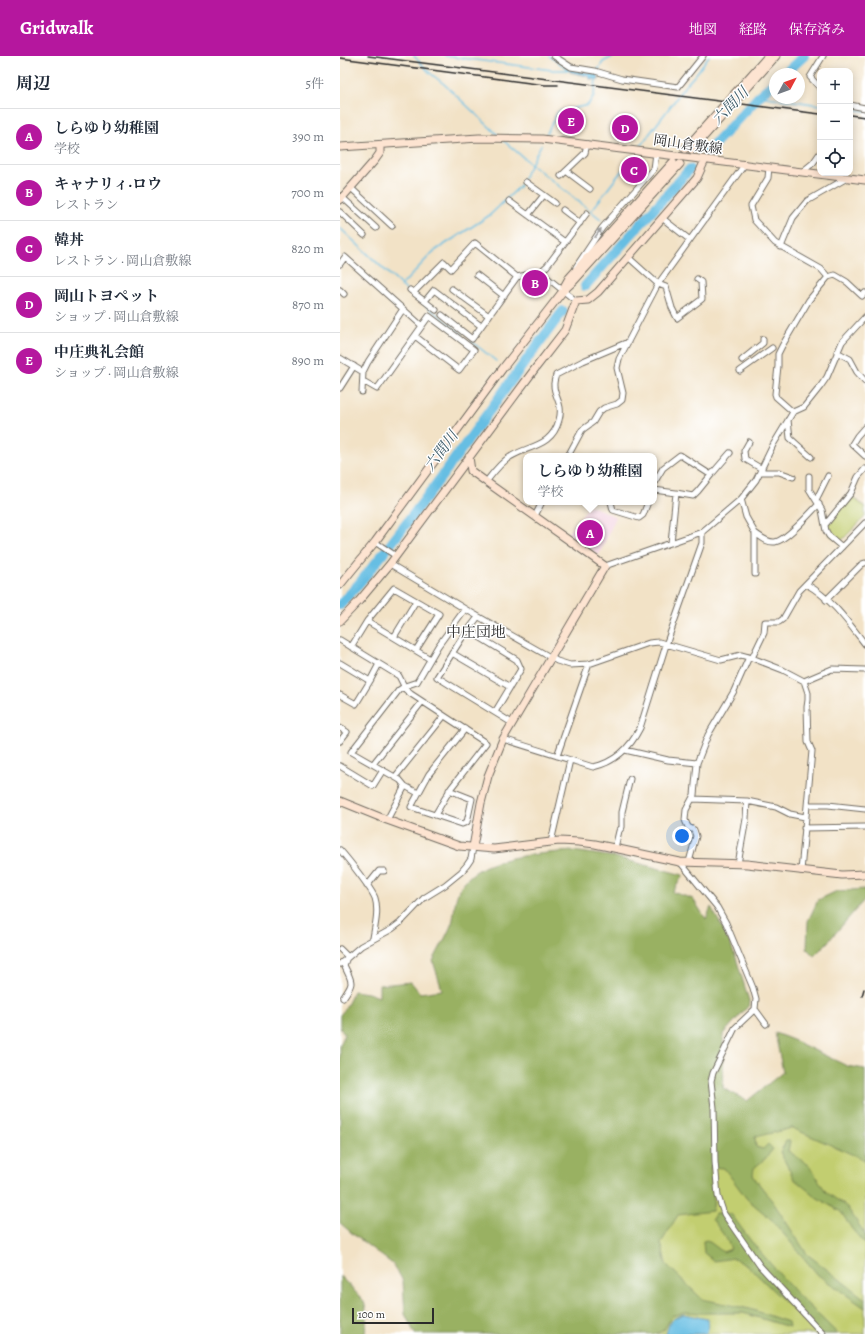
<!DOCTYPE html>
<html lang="ja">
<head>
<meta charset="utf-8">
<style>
	body { margin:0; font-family:Alegreya,"Noto Serif JP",serif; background:#f6f6f7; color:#1f2937 }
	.controls { position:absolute; right:12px; top:12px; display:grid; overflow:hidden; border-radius:8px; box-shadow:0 2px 10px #0003 }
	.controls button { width:36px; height:36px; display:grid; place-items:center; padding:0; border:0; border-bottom:1px solid #e0e1e3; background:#fff; color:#1f2937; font:20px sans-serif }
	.compass { position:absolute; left:429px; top:12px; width:36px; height:36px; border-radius:50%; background:#fff; box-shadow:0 2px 10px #0003; rotate:49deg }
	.scale { position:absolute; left:12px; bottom:10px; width:82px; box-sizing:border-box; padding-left:4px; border:2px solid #2b2b2b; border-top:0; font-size:11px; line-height:14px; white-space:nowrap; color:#2b2b2b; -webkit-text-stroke:3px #fff; paint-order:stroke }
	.you { position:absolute; left:342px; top:780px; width:14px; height:14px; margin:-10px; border:3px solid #fff; border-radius:50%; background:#1a73e8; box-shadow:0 0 0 6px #1a73e833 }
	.badge { display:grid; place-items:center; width:26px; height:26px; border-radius:50%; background:#b5179e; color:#fff; font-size:13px; font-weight:700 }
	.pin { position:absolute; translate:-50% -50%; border:2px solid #fff; box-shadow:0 1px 4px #0006 }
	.popup { position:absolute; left:183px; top:397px; width:134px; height:52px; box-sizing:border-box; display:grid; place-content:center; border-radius:8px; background:#fff; filter:drop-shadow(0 1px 3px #0005); font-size:13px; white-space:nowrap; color:#747a83 }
	.popup b { font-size:15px; color:#1f2937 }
	.popup::after { content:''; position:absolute; left:50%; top:100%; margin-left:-8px; border:8px solid transparent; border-top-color:#fff }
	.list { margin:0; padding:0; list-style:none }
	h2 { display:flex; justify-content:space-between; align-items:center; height:52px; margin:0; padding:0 16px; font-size:17px }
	h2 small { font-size:13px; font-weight:400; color:#747a83 }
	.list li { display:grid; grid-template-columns:26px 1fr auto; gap:12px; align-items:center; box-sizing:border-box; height:56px; padding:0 16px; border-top:1px solid #e0e1e3 }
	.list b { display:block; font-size:15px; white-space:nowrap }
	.list p { margin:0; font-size:13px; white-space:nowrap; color:#747a83 }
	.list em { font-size:13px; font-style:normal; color:#747a83 }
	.icon { flex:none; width:22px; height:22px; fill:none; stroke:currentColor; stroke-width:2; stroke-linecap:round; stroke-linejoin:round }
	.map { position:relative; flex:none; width:525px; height:1278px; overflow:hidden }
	header { display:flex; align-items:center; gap:24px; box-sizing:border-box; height:56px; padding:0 20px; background:#b5179e; color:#fff }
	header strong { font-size:19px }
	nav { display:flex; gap:22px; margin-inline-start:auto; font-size:14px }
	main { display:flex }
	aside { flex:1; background:#fff }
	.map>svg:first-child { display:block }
</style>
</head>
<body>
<header>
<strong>Gridwalk</strong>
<nav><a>地図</a><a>経路</a><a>保存済み</a></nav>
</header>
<main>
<aside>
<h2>周辺<small>5件</small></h2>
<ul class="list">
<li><span class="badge">A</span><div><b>しらゆり幼稚園</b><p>学校</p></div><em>390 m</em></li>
<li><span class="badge">B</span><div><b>キャナリィ·ロウ</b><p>レストラン</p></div><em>700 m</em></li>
<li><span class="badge">C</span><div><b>韓丼</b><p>レストラン · 岡山倉敷線</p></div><em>820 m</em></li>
<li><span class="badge">D</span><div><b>岡山トヨペット</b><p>ショップ · 岡山倉敷線</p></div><em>870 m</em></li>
<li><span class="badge">E</span><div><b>中庄典礼会館</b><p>ショップ · 岡山倉敷線</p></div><em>890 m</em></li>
</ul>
</aside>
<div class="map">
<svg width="525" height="1278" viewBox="0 0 525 1278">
	<rect width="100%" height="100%" fill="#fff"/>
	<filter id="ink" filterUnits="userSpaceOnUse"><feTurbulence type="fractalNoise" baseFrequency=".025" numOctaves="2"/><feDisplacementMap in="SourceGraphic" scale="8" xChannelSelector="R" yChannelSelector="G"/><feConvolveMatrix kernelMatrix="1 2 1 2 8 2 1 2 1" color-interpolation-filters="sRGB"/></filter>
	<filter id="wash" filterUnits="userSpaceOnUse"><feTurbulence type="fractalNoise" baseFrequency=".012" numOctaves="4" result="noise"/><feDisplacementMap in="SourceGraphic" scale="16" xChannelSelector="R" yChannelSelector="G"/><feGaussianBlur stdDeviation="0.9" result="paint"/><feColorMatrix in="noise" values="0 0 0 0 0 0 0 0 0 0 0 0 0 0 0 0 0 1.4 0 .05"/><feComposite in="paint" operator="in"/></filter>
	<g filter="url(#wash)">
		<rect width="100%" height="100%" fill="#f2e2c6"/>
		<path fill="#f3cfde" d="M 250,449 L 276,461 L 259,499 L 228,477 Z"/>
		<path fill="#c2ce70" stroke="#767c4e" d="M 509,438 L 525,451 L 525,461 L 500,486 L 490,479 L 486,470 Z
			M 452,1070 L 525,1096 L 525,1244 L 466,1198 L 412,1118 L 412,1112 L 422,1095 L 414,1091 L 413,1079 Z
			M 368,1109 L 385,1110 L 432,1162 L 479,1218 L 525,1251 L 525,1278 L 314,1278 L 332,1259 L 362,1244 L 324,1209 L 320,1186 Z"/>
		<path fill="#99b162" stroke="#626e46" d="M 233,795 L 275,801 L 343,819 L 333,836 L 353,843 L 366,863 L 371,851 L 386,878 L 396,902 L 410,948 L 383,978 L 383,1032 L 407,1045 L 443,1016 L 435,977 L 453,984 L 507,1010 L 525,1013 L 525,1104 L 452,1072 L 415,1081 L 416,1091 L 423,1093 L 428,1088 L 433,1093 L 425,1103 L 414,1112 L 413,1119 L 416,1124 L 433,1146 L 467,1198 L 525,1243 L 525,1252 L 478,1219 L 431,1163 L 407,1143 L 384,1112 L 370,1111 C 371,1124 376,1143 372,1155 L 338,1159 L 321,1187 L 326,1208 L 362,1243 L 410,1253 L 448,1266 L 449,1271 L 403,1257 L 360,1257 L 345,1256 L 332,1260 L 324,1274 L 315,1278 L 75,1278 L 65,1258 L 63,1225 L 54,1209 L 14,1179 L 0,1167 L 0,989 L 5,978 L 0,972 L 0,959 L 5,953 L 14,935 L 28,937 L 39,941 L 39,929 L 71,926 L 80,937 L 102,934 L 93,905 C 99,893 107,880 112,867 C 115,857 114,846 118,837 C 132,799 199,798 233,795 Z
			M 525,833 L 525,843 L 486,888 L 474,900 L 467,893 L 468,865 L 478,844 L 497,835 Z
			M 446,1085 L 450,1085 L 448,1095 L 469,1109 L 486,1136 L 507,1151 L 525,1178 L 525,1188 L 512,1173 L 501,1156 L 476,1141 L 454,1123 L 440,1096 Z
			M 375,1158 L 391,1158 L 411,1185 L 454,1235 L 494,1274 L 497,1278 L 478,1278 L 411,1213 L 394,1202 L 374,1205 L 364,1197 L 363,1185 L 367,1184 L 383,1196 L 391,1193 L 386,1182 L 372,1163 Z
			M 0,1220 L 24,1245 L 27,1259 L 25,1278 L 0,1278 Z"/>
		<path fill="#66bee3" stroke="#487487" d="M 230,13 L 258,18 L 259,24 L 250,23 L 248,20 L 230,16 Z
			M 344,1258 L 367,1263 C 370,1268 369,1274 365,1278 L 326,1278 C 329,1265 332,1262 344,1258 Z"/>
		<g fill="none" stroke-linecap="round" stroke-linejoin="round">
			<path stroke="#66bee3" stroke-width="1.5" d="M 74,0 L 90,17 L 104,28 L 158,79
				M 105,0 L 212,14 L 231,14
				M 209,0 L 229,14
				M 258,14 L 263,6 L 274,0
				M 420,40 L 480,49
				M 510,53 L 525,55
				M 207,77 L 218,56 L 248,49 L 254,39 L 256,23
				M 164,85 L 191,108 L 262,164
				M 301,89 L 336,43 C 341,33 348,27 355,19 C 360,13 364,6 369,0
				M 251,155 L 293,100
				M 0,172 L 65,233 L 122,278
				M 282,182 L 286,185
				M 61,230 L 93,196 L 150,159 L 179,131 L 201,89
				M 131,285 L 156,305
				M 171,316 L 175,319"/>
			<path stroke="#66bee3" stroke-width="10" d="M 444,18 L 464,0
				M 367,96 L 423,36 L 435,26
				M 245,230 L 350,113
				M 0,549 C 30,517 56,481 82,447 C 130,383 175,318 223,255"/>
		</g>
	</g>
	<g filter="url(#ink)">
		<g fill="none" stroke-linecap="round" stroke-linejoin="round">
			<g stroke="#716b61" stroke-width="7">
				<path id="street" d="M 214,0 L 231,11 L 255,15 L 282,23 L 338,31 L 363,0
					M 480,32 L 470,21 L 483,0
					M 510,49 L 525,52
					M 247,88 L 245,97 L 226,115 L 250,133
					M 429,111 L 428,122 L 411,150 L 414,164 L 435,187 L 481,213 L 488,221 L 469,244 L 442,290 L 438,298 L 438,310 L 435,338 L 436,341 L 453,356
					M 462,116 L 473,107 L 480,97
					M 221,120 L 226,115
					M 186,126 L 215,147
					M 11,132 L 52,170
					M 2,141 L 36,172
					M 169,145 L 225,186
					M 223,154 L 240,167
					M 0,156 L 24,179
					M 188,159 L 204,139
					M 322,162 L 350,184
					M 441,191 L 453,162 L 467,145 L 507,122
					M 288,201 L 318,228 L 326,231 L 332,252 L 337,262 L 362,243 L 361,226 L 357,223
					M 0,208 L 5,201 L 82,270
					M 236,211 L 262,172 L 314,113 L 316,97
					M 200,216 L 207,210 L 247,157
					M 137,219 L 164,240
					M 488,221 L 495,219 L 507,226 L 522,240 L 525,237
					M 112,233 L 149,260
					M 0,234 L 4,238
					M 70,234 L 96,254
					M 74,236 L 104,206 L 111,213 L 135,187 L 177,221
					M 85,245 L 94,234 L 141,270
					M 102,259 L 132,283 L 177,221 L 200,216 L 236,245
					M 497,296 L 510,303 L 517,316 L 525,325
					M 0,302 L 23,316
					M 402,304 L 423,287 L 423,283
					M 400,315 L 432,292
					M 23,325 L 37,333 L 89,260 L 134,294 L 119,314 L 75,280
					M 0,332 L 14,310
					M 22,336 L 23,316 L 28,306 L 63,253
					M 448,364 L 450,382 L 471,401
					M 525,371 L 517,380 L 512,388 L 525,400
					M 409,386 L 404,395 L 405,403 L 422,413
					M 228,400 L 242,374 L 253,366 L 259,356 L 264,352 L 277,348 L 282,344 L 283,337 L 277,312 L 279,303 L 318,228 L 405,108
					M 421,416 L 439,416 L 453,421
					M 371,419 L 390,397
					M 469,420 L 469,433 L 482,454 L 486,475 L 489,480 L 502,491
					M 146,426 C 153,417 160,407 170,401 C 189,389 212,391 219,364 C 224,347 213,340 214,328 C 214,325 215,322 216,319 L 243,305 L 288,286
					M 314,427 L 323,412 L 340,399 L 371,419 L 358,435 L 353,440 L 336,437 L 331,487
					M 314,434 L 336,437
					M 401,443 L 406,461 L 415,477 L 415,518
					M 476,444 L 488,420
					M 271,446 L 273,454 L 299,462 L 303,459 L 308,446
					M 195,460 L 202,446
					M 485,469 L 511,437 L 518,421 L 525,413
					M 415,477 C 421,481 427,487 435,486 C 447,484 470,457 479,448
					M 35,486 L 56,500
					M 50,508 L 125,553 L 217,605 L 230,609 L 249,608 L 309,587 L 319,586 L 381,604 L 401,599 L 412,602 L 443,614 L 464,625 L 468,637 L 468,644 L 467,651 L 468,686 L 472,695 L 461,815
					M 265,510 L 362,476 L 401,443 L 416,424 L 433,389 L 453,356 L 464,351 L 480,331 L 487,321 L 502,286 L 525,261
					M 466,528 C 491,542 508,566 525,588
					M 486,544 L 522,508 L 525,507
					M 138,561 L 122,582 L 97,621 L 172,667
					M 27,565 L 90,603
					M 128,574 L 177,604 L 181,613 L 155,656
					M 54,581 L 76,545
					M 0,584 L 59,620 L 66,634 L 71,638 L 146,687 L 111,732 L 95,759
					M 11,591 L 27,565 L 54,532 L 99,558 L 76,594
					M 112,597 L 170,631
					M 412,602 L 424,577 L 425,566 L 439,566 L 443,563 L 459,535 L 525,467
					M 0,607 L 30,625 L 16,648 L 0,639
					M 30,625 L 39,608
					M 464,625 L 492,613 L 525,614
					M 0,672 L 7,676 L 0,685
					M 163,683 L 253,711 C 276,706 290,692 300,672 L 326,589 L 362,487 L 362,476
					M 285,694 L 328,704 L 357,707 L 354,739 L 346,754 L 345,764 L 348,771 L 354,774 L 356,780 L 349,806
					M 217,700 L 249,608
					M 357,707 L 368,679 L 394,635 L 409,601
					M 33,708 L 82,646
					M 0,710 L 33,730 L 43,714
					M 55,721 L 104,660
					M 109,734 L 132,743 L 127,766 L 122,768 L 71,751 L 89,718 L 125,673
					M 78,737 L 65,730 L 60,724 L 11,696 L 59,634 L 65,630 L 77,626 L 98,590 L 125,553
					M 353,743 L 407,745 L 436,751 L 450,758 L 465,761
					M 467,749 L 488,749 L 525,753
					M 47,764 L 65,730
					M 464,772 L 525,771
					M 211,786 L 230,704
					M 275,792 L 279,775 L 282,771 L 282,756 L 290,723
					M 0,794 C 8,803 31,832 35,842 C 39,854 35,870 33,882
					M 340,806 L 377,851 L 386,867 L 413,932 L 416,943 L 415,953 L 395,972 L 373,1017 L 371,1025 L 374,1052 L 375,1106 L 378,1140 L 384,1158 L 420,1210 L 483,1278
					M 398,808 L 406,763 L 407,745
					M 27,830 L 39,815 L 44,815
					M 0,893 L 8,901
					M 0,908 L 21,890 L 52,873 L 60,867 L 84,842 L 105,829 L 121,816 L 127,809 L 131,803 L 133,791
					M 3,942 C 15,925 12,927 4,909 L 6,904
					M 415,953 L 426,968"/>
			</g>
			<g stroke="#716b61" stroke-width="9">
				<path id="secondary" d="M 0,91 L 139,82 L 202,83 L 525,124
					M 345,93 L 428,0
					M 352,94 L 436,0
					M 0,144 L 35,104 L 40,97 L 40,89
					M 224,231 L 229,222 L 333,106
					M 129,401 L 131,415 L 265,510 L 163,683 L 148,720 L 141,747 L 133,791
					M 0,529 L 35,486 L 163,312 L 223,235 L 234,225 L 340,108
					M 0,565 L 19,545 L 50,508 L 194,314 L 225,274 L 236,245 L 248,244 L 258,236 L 357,122 L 365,104
					M 0,745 L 47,764 L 119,790 L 154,793 L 219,785 L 239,786 L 255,788 L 340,806 L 407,808 L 502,819 L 525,818"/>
			</g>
			<use href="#street" stroke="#fff" stroke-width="5"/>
			<use href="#secondary" stroke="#fde4d1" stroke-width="7"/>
			<path stroke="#2b2b2b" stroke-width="1.5" d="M 28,0 L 480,58
				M 0,2 L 205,29 L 218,29
				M 510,59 L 525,61
				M 522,940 L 524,933"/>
		</g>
		<defs><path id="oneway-solid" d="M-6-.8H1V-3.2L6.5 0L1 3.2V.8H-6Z"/></defs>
		<use fill="#a0a0a0" href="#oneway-solid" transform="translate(258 177) rotate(-55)"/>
	</g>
	<g text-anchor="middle" stroke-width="3" stroke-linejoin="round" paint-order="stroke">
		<g font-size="14" fill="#2b2b2b" stroke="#fff">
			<text transform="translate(348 88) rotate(8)" y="5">岡山倉敷線</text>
		</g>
		<g font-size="15" font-style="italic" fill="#405e6b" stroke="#fff">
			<text transform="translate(390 50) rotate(-46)" y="5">六間川</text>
			<text transform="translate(101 395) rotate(-54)" y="5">六間川</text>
		</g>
		<g font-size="15" fill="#2b2b2b" stroke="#fff">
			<text x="136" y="581">中庄団地</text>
		</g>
	</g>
</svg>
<div class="controls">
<button>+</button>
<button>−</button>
<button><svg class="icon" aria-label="locate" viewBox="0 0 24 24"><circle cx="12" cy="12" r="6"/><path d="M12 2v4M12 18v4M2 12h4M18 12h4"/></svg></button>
</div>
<svg class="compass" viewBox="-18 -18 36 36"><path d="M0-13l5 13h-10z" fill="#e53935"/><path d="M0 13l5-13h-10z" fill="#747a83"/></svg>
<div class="scale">100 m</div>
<div class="you"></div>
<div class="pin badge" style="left:250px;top:477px">A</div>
<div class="popup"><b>しらゆり幼稚園</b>学校</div>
<div class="pin badge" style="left:195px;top:227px">B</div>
<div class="pin badge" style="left:294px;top:114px">C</div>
<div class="pin badge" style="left:285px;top:72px">D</div>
<div class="pin badge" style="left:231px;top:65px">E</div>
</div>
</main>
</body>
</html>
